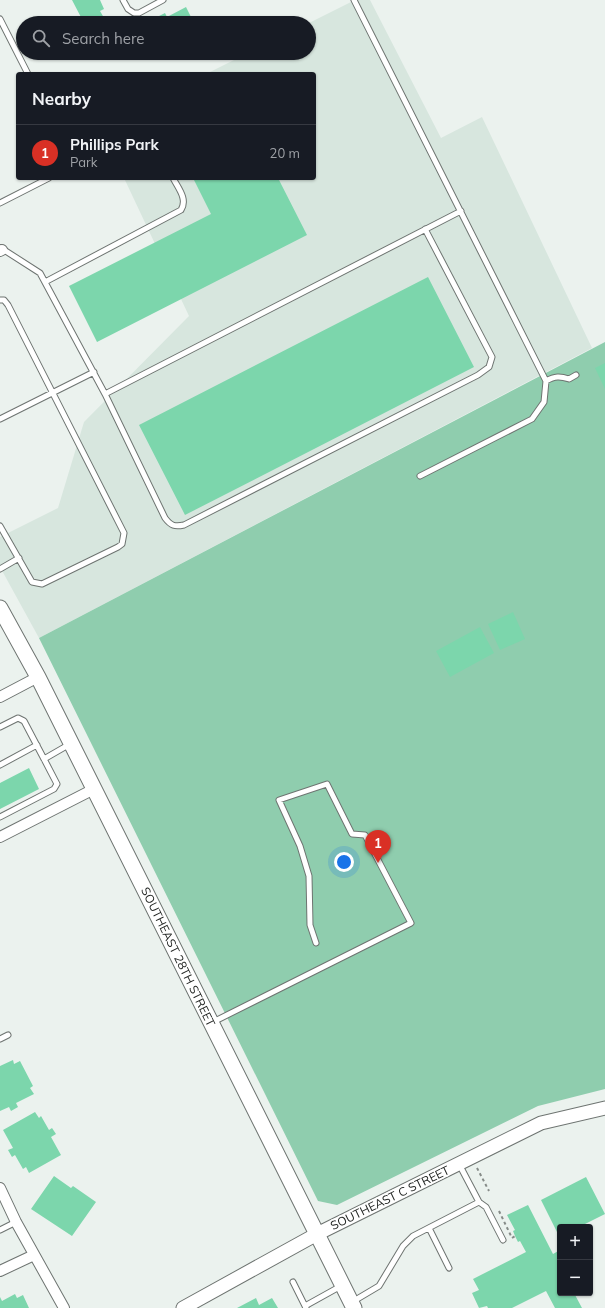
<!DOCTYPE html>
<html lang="en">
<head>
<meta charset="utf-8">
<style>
	body { margin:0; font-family:Mulish,sans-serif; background:#20242c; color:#f1f3f6 }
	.controls { position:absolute; right:12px; bottom:12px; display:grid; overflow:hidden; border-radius:4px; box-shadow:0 1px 3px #0004 }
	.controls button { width:36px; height:36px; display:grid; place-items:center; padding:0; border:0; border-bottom:1px solid #363941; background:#171b24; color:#f1f3f6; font:20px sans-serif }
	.you { position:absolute; left:344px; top:862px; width:14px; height:14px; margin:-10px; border:3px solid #fff; border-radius:50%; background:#1a73e8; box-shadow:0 0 0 6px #1a73e833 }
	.badge { display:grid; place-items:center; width:26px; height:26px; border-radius:50%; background:#d93025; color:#fff; font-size:13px; font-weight:700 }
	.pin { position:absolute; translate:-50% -33px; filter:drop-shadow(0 1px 2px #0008) }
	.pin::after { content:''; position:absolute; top:21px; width:14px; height:12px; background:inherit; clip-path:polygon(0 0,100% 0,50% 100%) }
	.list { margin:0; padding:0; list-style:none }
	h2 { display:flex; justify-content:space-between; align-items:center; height:52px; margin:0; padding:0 16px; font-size:17px }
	h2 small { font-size:13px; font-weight:400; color:#9ea1a6 }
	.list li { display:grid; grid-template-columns:26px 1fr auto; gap:12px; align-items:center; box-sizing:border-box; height:56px; padding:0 16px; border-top:1px solid #363941 }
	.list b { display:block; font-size:15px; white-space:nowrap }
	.list p { margin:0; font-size:13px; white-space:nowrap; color:#9ea1a6 }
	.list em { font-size:13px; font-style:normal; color:#9ea1a6 }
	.icon { flex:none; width:22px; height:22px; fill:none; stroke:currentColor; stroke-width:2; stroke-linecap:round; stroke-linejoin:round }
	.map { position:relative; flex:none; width:605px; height:1308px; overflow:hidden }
	.search { position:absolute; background:#171b24; box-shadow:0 1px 3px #0004; left:16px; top:16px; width:300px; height:44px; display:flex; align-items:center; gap:10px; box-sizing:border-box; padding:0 14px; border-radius:22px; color:#9ea1a6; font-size:15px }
	.panel { position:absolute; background:#171b24; box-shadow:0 1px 3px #0004; left:16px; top:72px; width:300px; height:108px; border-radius:4px }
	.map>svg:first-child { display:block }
</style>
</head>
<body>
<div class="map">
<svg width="605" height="1308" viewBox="0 0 605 1308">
	<rect width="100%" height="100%" fill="#ebf2ee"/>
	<path fill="#d7e6de" d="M 355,0 L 370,0 L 441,138 L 482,117 L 592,348 L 39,638 L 0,567 L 0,537 L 58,508 L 84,422 L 189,316 L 124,178 L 314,178 L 314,74 L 206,74 L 248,53 L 309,53 L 309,23 Z"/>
	<path fill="#8fcdae" d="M 605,342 L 605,1089 L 538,1106 L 337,1205 L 318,1201 L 39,638 Z"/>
	<path fill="#7cd6ac" d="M 72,0 L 100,0 L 104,9 L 100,11 L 107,23 L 84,23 Z
		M 186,7 L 194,23 L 155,23 L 153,19 L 165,13 L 167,17 Z
		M 193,178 L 278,178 L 307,235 L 97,342 L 69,286 L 211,214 Z
		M 428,277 L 474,367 L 185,515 L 139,425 Z
		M 605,363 L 605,389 L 595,368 Z
		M 513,612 L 525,639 L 500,650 L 488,624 Z
		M 480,627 L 494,653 L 450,677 L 436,651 Z
		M 29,768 L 39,789 L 0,809 L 0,783 Z
		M 13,1060 L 14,1064 L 20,1061 L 33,1086 L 30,1088 L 34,1094 L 16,1103 L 18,1107 L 11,1111 L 9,1107 L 0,1111 L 0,1066 Z
		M 35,1112 L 39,1118 L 41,1116 L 49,1130 L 52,1128 L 56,1134 L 51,1137 L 61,1155 L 29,1173 L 26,1167 L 23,1169 L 15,1155 L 12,1157 L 8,1150 L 13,1148 L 3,1130 Z
		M 54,1176 L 71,1188 L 73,1186 L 96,1202 L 72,1236 L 31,1209 Z
		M 586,1177 L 605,1214 L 579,1227 L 560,1227 L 560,1238 L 541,1200 Z
		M 528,1205 L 553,1254 L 560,1250 L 560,1293 L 574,1293 L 582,1308 L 555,1308 L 546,1291 L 512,1308 L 488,1308 L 487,1306 L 479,1308 L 472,1293 L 479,1290 L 473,1279 L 526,1252 L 520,1241 L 518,1242 L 515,1236 L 513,1231 L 515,1230 L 507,1215 Z
		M 15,1294 L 17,1298 L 23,1295 L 29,1308 L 0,1308 L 0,1297 L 2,1301 Z
		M 256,1298 L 259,1305 L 272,1298 L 278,1308 L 237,1308 Z"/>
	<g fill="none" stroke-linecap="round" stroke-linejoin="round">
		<g stroke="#6e7471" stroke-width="7">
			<path id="service" d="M 123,0 L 128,9 L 134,13 L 139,13 L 163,0
				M 354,0 L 546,381 L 544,402 L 532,419 L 420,476
				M 0,19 L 28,74
				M 0,203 L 49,178
				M 1,248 L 40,273 L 105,394 L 461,211
				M 45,282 L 181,210 C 188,199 178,188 173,178
				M 0,300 L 4,300 L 8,305 L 124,533 L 122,544 L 118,547 L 42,584 L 32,582 L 0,526
				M 546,381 C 555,376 560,376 569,379 L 576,375
				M 105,394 L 165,518 C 171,526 175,527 184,525 L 478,375 L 489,367 L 492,357 L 425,229
				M 0,419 L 94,372
				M 0,569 L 19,558
				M 0,727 L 18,718 L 24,721 L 44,759
				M 0,765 L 37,745
				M 0,817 L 54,789 L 57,784 L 44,759 L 70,744
				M 213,1022 L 411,923 L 365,835 L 352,834 L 327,784 L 279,800 L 300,846 L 309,876 L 310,925 L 316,943
				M 0,1039 L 8,1035
				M 459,1164 L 479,1202 L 486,1207 L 503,1240
				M 429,1228 L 449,1268
				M 0,1230 L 16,1222
				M 293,1282 L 305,1306
				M 352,1302 L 379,1286 L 403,1246 L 413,1236 L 479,1202
				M 306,1308 L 305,1306 L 341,1286"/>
		</g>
		<g stroke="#6e7471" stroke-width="12">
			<path id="minor" d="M 0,251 L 2,250
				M 0,697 L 38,677
				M 0,837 L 94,789
				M 0,1188 L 16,1222 L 64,1308
				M 0,1271 L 34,1255"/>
		</g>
		<g stroke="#6e7471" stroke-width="15">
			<path id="tertiary" d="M 183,1308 L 317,1234 L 541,1123 L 605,1108"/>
		</g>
		<g stroke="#6e7471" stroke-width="17">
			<path id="secondary" d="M 0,608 L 38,677 L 354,1308"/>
		</g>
		<path stroke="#868b88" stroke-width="2" stroke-dasharray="3 3" stroke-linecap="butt" d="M 477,1168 L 489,1191
			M 499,1211 L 512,1238 L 515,1236"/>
		<use href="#service" stroke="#fff" stroke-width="5"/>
		<use href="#minor" stroke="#fff" stroke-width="10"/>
		<use href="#tertiary" stroke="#fff" stroke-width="13"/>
		<use href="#secondary" stroke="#fff" stroke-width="15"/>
	</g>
	<g text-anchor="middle" stroke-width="3.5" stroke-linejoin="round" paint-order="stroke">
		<g font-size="12" fill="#222523" stroke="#fff">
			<text transform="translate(178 957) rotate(64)" y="4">SOUTHEAST 28TH STREET</text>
			<text transform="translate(390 1198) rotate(-26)" y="4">SOUTHEAST C STREET</text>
		</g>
	</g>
</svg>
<div class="controls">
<button>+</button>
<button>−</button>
</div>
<div class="you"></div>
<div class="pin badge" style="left:378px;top:863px">1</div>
<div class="search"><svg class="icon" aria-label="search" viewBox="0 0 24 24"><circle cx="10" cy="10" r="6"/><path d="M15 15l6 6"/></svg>Search here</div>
<section class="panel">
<h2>Nearby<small></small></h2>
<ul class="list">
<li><span class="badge">1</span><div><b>Phillips Park</b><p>Park</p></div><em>20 m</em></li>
</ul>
</section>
</div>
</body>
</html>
